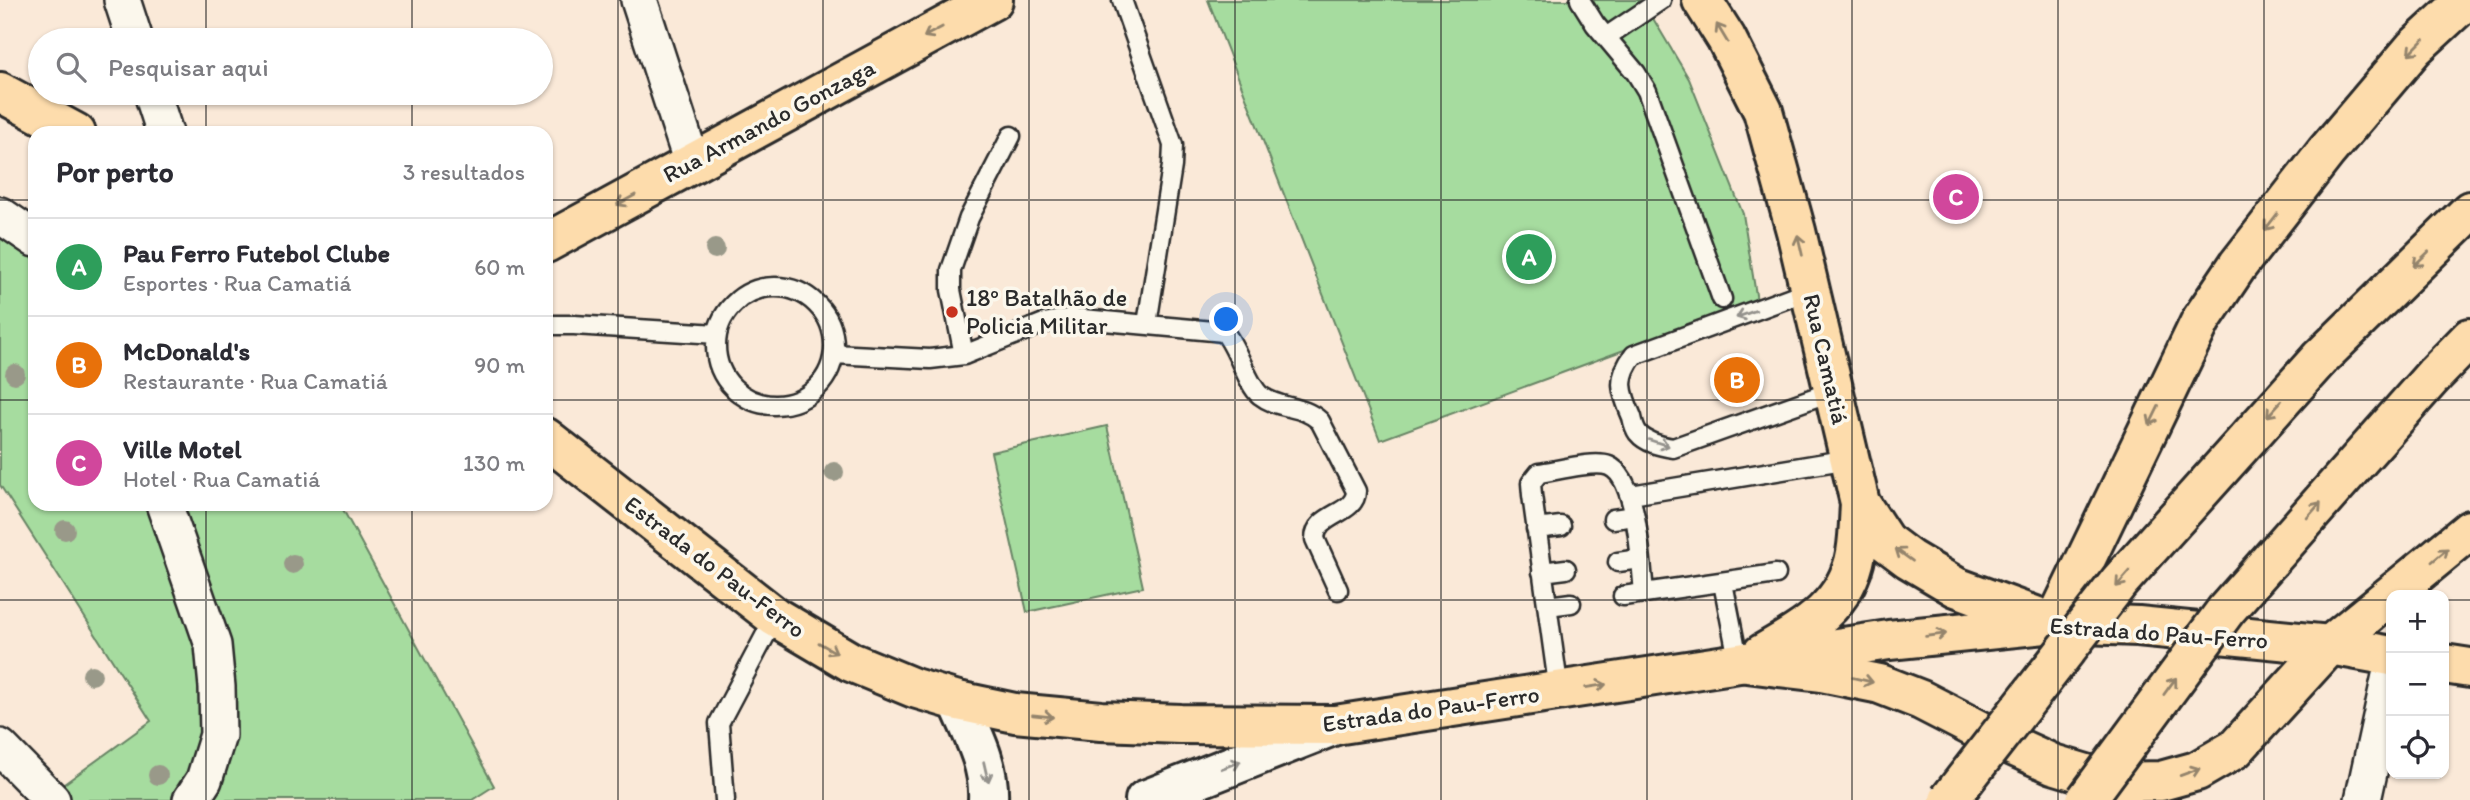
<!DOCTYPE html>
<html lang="pt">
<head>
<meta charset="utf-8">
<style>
	body { margin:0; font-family:Itim,sans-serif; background:#f2f2f3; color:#2b2b33 }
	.controls { position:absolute; right:21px; bottom:21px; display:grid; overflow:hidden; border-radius:14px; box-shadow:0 2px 5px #0004 }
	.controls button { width:63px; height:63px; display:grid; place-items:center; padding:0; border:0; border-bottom:2px solid #e1e1e2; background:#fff; color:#2b2b33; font:35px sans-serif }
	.you { position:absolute; left:1227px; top:320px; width:24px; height:24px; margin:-18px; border:5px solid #fff; border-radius:50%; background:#1a73e8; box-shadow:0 0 0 10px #1a73e833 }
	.badge { display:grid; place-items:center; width:46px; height:46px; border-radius:50%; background:#c8321e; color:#fff; font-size:23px; font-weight:700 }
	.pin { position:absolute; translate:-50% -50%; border:4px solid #fff; box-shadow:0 2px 7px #0006 }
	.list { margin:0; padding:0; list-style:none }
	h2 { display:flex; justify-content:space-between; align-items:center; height:91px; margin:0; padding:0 28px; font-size:30px }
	h2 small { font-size:23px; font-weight:400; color:#7c7c81 }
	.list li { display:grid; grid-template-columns:46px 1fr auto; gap:21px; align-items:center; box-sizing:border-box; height:98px; padding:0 28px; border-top:2px solid #e1e1e2 }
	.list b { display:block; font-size:26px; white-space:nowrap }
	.list p { margin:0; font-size:23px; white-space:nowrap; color:#7c7c81 }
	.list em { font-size:23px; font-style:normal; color:#7c7c81 }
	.icon { flex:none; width:38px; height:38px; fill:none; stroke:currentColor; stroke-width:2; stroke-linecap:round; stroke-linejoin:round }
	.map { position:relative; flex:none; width:2470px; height:800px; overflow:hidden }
	.search { position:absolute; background:#fff; box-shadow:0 2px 5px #0004; left:28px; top:28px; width:525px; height:77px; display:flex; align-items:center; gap:18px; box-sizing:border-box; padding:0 24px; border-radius:38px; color:#7c7c81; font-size:26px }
	.panel { position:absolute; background:#fff; box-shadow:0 2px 5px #0004; left:28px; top:126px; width:525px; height:385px; border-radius:21px }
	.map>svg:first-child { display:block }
</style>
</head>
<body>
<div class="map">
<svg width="2470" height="800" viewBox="0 0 2470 800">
	<rect width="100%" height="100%" fill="#fae9d8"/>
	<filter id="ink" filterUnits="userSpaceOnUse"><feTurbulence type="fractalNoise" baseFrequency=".0143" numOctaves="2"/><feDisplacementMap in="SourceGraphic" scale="14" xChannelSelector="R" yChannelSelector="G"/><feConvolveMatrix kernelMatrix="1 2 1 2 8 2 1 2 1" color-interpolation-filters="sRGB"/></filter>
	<g filter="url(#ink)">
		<path fill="#a6dc9f" stroke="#688465" stroke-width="2" d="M 1208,0 L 1639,0 L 1648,10 L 1689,79 L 1743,214 L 1757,301 L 1380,440 Z
			M 0,216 L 35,232 L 35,504 L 340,504 L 494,786 L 472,800 L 42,800 L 151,721 L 0,485 Z
			M 1107,426 L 1143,587 L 1027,612 L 991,452 Z"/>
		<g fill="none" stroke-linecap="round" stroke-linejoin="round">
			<g stroke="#2b2b2b" stroke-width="23">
				<path id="lane" d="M 1122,0 L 1173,145 L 1172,166 L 1147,324
					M 1580,0 L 1595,24 L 1636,73 L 1647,91 L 1722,299
					M 1606,37 L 1661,0
					M716 346a59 59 0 1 1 118 0a59 59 0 1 1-118 0Z
					M 1810,290 L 1634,355 C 1616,378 1621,392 1632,417 C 1633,422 1635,429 1638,433 C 1646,443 1661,446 1673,448 L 1833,391
					M 546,325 L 574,325 L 717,334
					M 834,354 L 930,359 L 964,355 L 1044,323 L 1072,318 L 1224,332 C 1238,348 1247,384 1260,395 C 1279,410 1302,404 1320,421 L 1356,491 C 1356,515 1315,513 1315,539 L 1338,590
					M 964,355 L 951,290 L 951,270 L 969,218 L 1011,136
					M 1631,495 L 1849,459
					M 1613,519 L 1635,516
					M 1536,529 L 1561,526
					M 1618,562 L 1640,559
					M 1542,572 L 1566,569
					M 1723,583 L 1739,664
					M 1623,596 L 1776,574
					M 1548,606 L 1571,603
					M 1559,692 L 1532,495 L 1531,483 L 1539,473 C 1556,471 1594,460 1609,466 C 1638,478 1641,566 1644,593
					M 725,800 L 719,723 L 775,617"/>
			</g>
			<g stroke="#2b2b2b" stroke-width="40">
				<path id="street" d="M 122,0 L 135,40
					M 639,0 L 692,163
					M 152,93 L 165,133
					M 0,215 L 35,239
					M 164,504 L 213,645 L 217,687 L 218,735 L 204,780 L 191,800
					M 0,747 L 52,800
					M 2363,800 L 2391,671"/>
			</g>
			<g stroke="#2b2b2b" stroke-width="44">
				<path id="secondary" d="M 958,701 C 972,733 990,764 988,800
					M 1145,800 L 1335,725"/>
			</g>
			<g stroke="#2b2b2b" stroke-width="44">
				<path id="primary" d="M 1702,0 L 1726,38 L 1763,111 L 1796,231 L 1860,503 L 1885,541 L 1909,559 L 1956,587 L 2043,619
					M 0,92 L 76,133
					M 546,243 L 993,0
					M 546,438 L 775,617 L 851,662 L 914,688 L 958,701 L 1015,713 L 1101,721 L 1181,724 L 1335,725 L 1889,640 L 2055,623 L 2138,626 L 2330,645 L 2391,656
					M 1762,654 C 1805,629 1847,606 1856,553 C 1859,536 1859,519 1860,503
					M 2444,664 L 2470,668"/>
			</g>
			<g stroke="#2b2b2b" stroke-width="44">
				<path id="highway" d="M 2320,358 L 2470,211
					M 2434,375 L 2470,338
					M 2055,623 L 2201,320 L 2238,265 L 2326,152 L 2414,48 L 2466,0
					M 1747,663 L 1821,672 L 1880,684 L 1921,700 L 1989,735 L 2053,764 L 2113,782 L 2161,781 L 2197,771 L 2235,749 L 2330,645 L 2470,530"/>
			</g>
			<use href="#lane" stroke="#fbf7ec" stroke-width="18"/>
			<use href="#street" stroke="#fbf7ec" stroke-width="35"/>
			<use href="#secondary" stroke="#fbf7ec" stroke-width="38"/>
			<use href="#primary" stroke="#fddcac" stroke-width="38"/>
			<use href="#highway" stroke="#fddcac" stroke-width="38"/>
			<g stroke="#2b2b2b" stroke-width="44" stroke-linecap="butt">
				<path id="highway-bridge" d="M 1949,800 L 2119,582 L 2320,358
					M 2086,800 L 2226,610 L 2434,375"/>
			</g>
			<use href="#highway-bridge" stroke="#fddcac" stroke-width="38"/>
		</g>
		<g fill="#999989">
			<circle cx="715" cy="249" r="10"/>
			<circle cx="15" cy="374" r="10"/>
			<circle cx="834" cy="472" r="10"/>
			<circle cx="65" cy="530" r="10"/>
			<circle cx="293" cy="564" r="10"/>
			<circle cx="92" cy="675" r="10"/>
			<circle cx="158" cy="775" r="10"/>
		</g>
		<defs><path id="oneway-shaft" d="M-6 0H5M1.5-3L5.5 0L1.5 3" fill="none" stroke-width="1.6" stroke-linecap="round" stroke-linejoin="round" transform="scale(1.75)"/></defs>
		<g stroke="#94846c">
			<use href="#oneway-shaft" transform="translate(933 32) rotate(152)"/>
			<use href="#oneway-shaft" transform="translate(1722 33) rotate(-121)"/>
			<use href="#oneway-shaft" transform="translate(2416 47) rotate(135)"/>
			<use href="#oneway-shaft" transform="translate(626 200) rotate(151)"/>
			<use href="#oneway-shaft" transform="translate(2271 222) rotate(128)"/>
			<use href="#oneway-shaft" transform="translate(1800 245) rotate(-103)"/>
			<use href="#oneway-shaft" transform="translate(2421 259) rotate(136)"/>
			<use href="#oneway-shaft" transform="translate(2274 409) rotate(132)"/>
			<use href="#oneway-shaft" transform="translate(2154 416) rotate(116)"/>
			<use href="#oneway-shaft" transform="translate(2314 510) rotate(-49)"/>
			<use href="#oneway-shaft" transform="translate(1904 555) rotate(-144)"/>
			<use href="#oneway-shaft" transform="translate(2440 555) rotate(-40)"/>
			<use href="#oneway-shaft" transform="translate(2123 579) rotate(131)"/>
			<use href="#oneway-shaft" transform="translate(1936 635) rotate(-7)"/>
			<use href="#oneway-shaft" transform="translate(828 648) rotate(30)"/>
			<use href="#oneway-shaft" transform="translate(1863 680) rotate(13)"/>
			<use href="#oneway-shaft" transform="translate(1596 686) rotate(-9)"/>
			<use href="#oneway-shaft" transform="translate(2170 686) rotate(-54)"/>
			<use href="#oneway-shaft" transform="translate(1043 716) rotate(6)"/>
			<use href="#oneway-shaft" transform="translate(2190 772) rotate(-20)"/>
		</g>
		<g stroke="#93918c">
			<use href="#oneway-shaft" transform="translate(1746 314) rotate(160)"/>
			<use href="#oneway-shaft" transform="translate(1659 443) rotate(18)"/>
			<use href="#oneway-shaft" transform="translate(1231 765) rotate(-21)"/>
			<use href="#oneway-shaft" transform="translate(986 772) rotate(77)"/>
		</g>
	</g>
	<path fill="none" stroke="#2b2b2b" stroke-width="2" stroke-opacity="0.55" d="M 206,0 L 206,40M 412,0 L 412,40M 618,0 L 618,800M 823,0 L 823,800M 1029,0 L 1029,800M 1235,0 L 1235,800M 1441,0 L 1441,800M 1647,0 L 1647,800M 1852,0 L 1852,800M 2058,0 L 2058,800M 2264,0 L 2264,800M 206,93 L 206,133M 412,93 L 412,133M 0,200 L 35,200M 546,200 L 2470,200M 0,400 L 35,400M 546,400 L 2470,400M 206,504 L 206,800M 412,504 L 412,800M 0,600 L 2391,600M 2444,600 L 2470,600"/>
	<circle fill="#c8321e" stroke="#fbf7ec" stroke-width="2.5" cx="952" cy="312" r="7"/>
	<g text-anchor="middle" stroke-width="7" stroke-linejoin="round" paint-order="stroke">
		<g font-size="24" fill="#2b2b2b" stroke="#fbf7ec">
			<text transform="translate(769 121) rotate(-28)" y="8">Rua Armando Gonzaga</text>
			<text transform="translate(1826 359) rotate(77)" y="8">Rua Camatiá</text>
			<text transform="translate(715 567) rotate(37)" y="8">Estrada do Pau-Ferro</text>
			<text transform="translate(2159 633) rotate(4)" y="8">Estrada do Pau-Ferro</text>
			<text transform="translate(1431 709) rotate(-8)" y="8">Estrada do Pau-Ferro</text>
		</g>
		<g font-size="24" fill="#2b2b2b" stroke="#fbf7ec" text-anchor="start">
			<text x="966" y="306">18º Batalhão de<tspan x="966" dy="28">Policia Militar</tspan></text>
		</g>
	</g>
</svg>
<div class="controls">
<button>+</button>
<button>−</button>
<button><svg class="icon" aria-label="locate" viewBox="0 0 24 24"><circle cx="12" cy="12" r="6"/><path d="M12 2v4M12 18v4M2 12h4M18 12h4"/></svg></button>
</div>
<div class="you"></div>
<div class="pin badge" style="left:1529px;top:257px;background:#2e9e5b">A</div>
<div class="pin badge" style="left:1737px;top:380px;background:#e8710a">B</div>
<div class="pin badge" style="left:1956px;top:197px;background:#d1479c">C</div>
<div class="search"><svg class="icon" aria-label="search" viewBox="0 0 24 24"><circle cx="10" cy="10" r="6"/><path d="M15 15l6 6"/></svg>Pesquisar aqui</div>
<section class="panel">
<h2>Por perto<small>3 resultados</small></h2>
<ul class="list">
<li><span class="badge" style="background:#2e9e5b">A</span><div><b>Pau Ferro Futebol Clube</b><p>Esportes · Rua Camatiá</p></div><em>60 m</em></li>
<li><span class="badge" style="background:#e8710a">B</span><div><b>McDonald's</b><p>Restaurante · Rua Camatiá</p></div><em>90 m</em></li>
<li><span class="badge" style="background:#d1479c">C</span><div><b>Ville Motel</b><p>Hotel · Rua Camatiá</p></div><em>130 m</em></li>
</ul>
</section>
</div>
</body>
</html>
